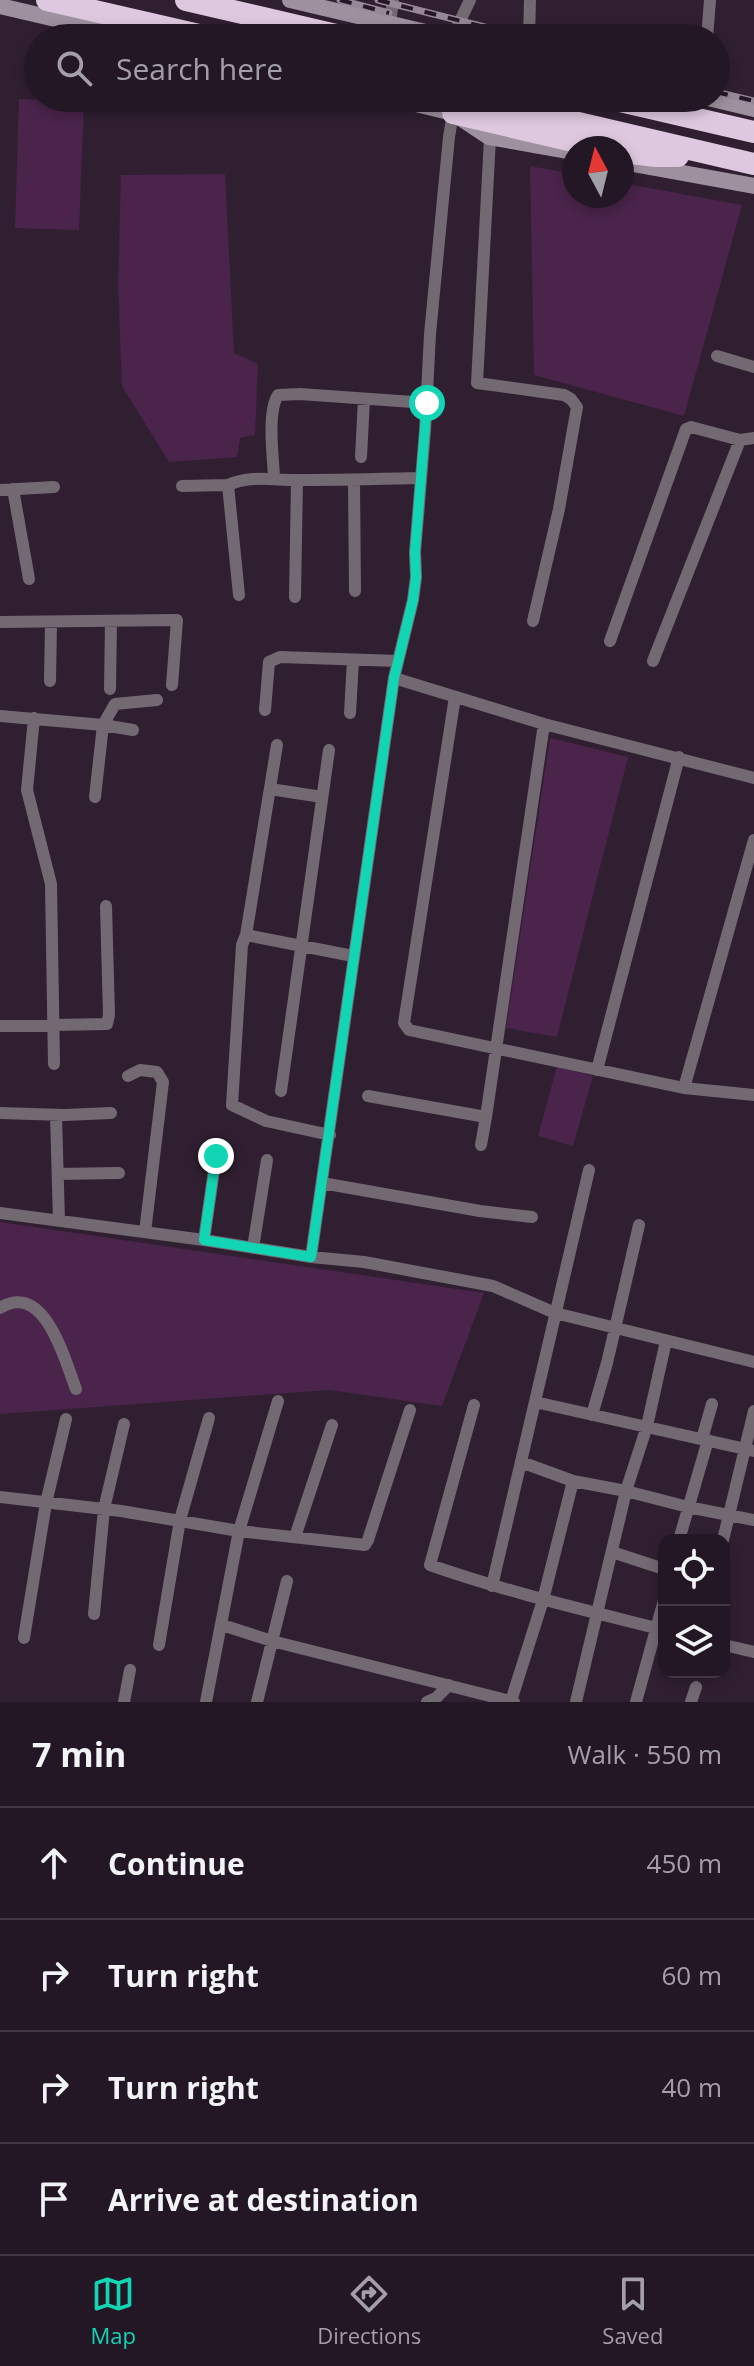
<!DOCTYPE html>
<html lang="en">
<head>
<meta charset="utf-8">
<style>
	body { margin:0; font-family:"Open Sans",sans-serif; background:#302432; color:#f1f3f6 }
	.controls { position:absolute; right:24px; bottom:24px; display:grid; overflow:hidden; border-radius:16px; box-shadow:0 4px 12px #0003 }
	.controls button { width:72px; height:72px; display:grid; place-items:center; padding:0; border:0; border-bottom:2px solid #413642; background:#241725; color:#f1f3f6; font:40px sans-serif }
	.compass { position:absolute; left:562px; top:136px; width:72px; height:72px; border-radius:50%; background:#241725; box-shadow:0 4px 12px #0003; rotate:353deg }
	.stop { position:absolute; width:24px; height:24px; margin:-18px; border:6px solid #12d5b4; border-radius:50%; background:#fff }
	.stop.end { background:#12d5b4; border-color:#fff; box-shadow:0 2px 8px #0008 }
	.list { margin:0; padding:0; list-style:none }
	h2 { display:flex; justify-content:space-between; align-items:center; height:104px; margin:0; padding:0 32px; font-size:34px }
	h2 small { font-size:26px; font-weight:400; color:#a39fa7 }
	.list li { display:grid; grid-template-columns:52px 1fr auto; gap:24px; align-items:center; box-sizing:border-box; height:112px; padding:0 32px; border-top:2px solid #413642 }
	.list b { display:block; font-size:30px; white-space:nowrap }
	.list em { font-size:26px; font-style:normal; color:#a39fa7 }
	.icon { flex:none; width:44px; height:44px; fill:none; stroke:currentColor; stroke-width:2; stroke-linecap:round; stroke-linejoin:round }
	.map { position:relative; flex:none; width:754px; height:1702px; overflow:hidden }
	.search { position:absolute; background:#241725; box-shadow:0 4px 12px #0003; left:24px; right:24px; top:24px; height:88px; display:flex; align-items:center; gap:20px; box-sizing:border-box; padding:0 28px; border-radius:44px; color:#a39fa7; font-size:30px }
	.sheet { height:552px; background:#241725 }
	nav { display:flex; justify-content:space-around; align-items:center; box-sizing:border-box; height:112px; border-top:2px solid #413642; background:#241725; font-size:22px; color:#a39fa7 }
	nav a { display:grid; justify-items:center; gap:4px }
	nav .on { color:#12d5b4 }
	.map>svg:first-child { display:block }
</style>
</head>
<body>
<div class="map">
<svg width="754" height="1702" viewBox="0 0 754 1702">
	<rect width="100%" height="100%" fill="#301f31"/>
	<path fill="#4a244b" d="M 19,99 L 84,101 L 79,230 L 15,228 Z
		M 530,166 L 574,174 L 574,196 L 622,196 L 622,183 L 742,205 L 684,416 L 534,375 Z
		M 225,174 L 234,353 L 258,364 L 255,435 L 240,438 L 237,457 L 169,462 L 122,386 L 118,285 L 121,175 Z
		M 550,738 L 628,757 L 557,1037 L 506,1028 Z
		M 557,1066 L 593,1076 L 573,1146 L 538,1136 Z
		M 0,1222 L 484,1293 L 442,1406 L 329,1390 L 0,1414 Z"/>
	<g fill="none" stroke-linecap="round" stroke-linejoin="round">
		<path stroke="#736973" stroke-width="12" d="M 390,24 L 393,0
			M 452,38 L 470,0
			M 529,38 L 530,0
			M 707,38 L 710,0
			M 490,138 L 477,383 L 564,395 L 571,399 L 577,407 L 559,509 L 533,621
			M 717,356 L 754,367
			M 361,457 L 364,399
			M 274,477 C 273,456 267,412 278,395 L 300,394 L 427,403
			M 354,480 L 355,591
			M 182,486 L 228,485
			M 13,489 L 29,579
			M 0,490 L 54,487
			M 239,595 L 228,485 C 252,474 277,481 302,480 C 342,480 381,479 421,478
			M 295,597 L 297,480
			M 0,622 L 177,620 L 172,685
			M 610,641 L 686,429 L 691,427 L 740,440 L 754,438
			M 653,661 L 740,440
			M 394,678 L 544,724 L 754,778
			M 50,681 L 51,622
			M 110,689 L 111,621
			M 455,697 L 404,1023 L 409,1030 L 684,1088 L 754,840
			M 265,710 L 269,662 L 280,657 L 398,661
			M 350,713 L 353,660
			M 0,716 L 103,725 L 115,704 L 157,700
			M 34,718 L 27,790 L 51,884 L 54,1064
			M 277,745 L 246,935 L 242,945 L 232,1105 L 266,1121 L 330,1135
			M 270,789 L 322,797
			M 95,797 L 103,725 L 133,730
			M 246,935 L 353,956
			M 0,1026 L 107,1024 L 109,1015 L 106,906
			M 597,1070 L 679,757
			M 128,1076 L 140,1070 L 157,1072 L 163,1082 L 145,1232
			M 684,1088 L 754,1095
			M 281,1091 L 329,750
			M 368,1096 L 486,1117 L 544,724
			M 0,1113 L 64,1115 L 111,1113
			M 56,1115 L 59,1221
			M 481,1145 L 486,1117
			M 58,1174 L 119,1173
			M 322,1183 L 480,1211 L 532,1217
			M 0,1213 L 204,1240 L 311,1257 L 364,1262 L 493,1286 L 555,1313 L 754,1362
			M 204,1240 L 216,1156
			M 253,1248 L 267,1160
			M 311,1257 L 394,678 L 413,600 L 416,577 L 415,552 L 425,431 L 430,334 L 449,137 L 453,113
			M 0,1308 C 45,1280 65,1361 76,1389
			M 535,1402 L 754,1451
			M 474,1405 L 430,1565 C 507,1592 585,1610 664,1630
			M 592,1415 L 607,1363 L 639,1225
			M 702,1439 L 712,1404
			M 521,1462 L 573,1481 L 626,1491 L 688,1507 L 754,1520
			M 0,1497 L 121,1511 L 239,1531 L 365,1545 L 368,1540 L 410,1410
			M 295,1537 L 332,1425
			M 679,1540 L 708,1440
			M 723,1540 L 754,1411
			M 612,1552 L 664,1569
			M 492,1586 L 589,1170
			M 94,1614 L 104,1509 L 124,1424
			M 222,1625 L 272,1641 L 514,1702
			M 24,1638 L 46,1503 L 66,1419
			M 159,1645 L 180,1520 L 209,1418
			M 724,1645 L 754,1652
			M 511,1701 L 543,1600 L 573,1481
			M 124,1702 L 130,1670
			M 206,1702 L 239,1531 L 278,1401
			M 257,1702 L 287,1581
			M 427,1702 L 436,1698 L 449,1685
			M 576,1702 L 626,1491 L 647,1426 L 666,1341
			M 636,1702 L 664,1600
			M 691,1702 L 696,1687"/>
		<path stroke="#9e909e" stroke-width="16" d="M 290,0 L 451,38
			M 0,6 L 137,38
			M 391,98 L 453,113 L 489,137 L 574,152
			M 708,98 L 754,109
			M 622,162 L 754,186"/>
		<path stroke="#dec8df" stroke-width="22" d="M 47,0 L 212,38
			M 186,0 L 349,38
			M 471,98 L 754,164
			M 607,98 L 754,132
			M 453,113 L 603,148
			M 622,152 L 656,156 L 678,156"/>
		<g stroke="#968896" stroke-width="7">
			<path id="rail" d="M 340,0 L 389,13
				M 378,0 L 528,38
				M 716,92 L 754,101"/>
		</g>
		<use href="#rail" stroke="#261627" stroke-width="4" stroke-dasharray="12" stroke-linecap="butt"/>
	</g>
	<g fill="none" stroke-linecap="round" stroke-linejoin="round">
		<path stroke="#12d5b4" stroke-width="10" d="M 216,1156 L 204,1240 L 311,1257 L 394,678 L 413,600 L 416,577 L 415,552 L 427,403"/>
	</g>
</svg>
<div class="controls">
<button><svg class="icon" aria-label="locate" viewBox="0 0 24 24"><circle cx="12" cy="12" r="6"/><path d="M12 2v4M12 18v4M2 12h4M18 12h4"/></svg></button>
<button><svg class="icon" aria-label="layers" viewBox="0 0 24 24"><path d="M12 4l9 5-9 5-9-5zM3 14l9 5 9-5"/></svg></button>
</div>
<svg class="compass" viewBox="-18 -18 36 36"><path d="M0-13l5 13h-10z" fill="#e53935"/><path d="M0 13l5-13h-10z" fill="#a39fa7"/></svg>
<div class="stop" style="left:427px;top:403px"></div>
<div class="stop end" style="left:216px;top:1156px"></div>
<div class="search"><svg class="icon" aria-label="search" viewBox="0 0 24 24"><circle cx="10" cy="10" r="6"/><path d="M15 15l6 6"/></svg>Search here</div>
</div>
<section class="sheet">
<h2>7 min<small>Walk · 550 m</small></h2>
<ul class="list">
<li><svg class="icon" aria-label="ahead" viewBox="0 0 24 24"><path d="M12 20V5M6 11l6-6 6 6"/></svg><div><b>Continue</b></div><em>450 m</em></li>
<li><svg class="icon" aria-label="right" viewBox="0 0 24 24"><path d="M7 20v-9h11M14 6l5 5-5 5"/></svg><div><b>Turn right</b></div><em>60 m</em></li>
<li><svg class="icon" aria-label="right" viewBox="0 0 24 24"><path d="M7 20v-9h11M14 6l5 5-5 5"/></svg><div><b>Turn right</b></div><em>40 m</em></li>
<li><svg class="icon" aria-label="arrive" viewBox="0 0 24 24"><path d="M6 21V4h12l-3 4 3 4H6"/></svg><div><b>Arrive at destination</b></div></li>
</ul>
</section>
<nav>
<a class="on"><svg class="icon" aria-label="map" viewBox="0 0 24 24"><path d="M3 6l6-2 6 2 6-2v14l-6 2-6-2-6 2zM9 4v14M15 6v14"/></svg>Map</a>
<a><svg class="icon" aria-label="directions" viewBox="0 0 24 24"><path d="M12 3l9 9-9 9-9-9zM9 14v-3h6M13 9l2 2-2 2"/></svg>Directions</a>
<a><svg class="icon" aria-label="saved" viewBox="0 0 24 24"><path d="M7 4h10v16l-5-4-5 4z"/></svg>Saved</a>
</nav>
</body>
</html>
